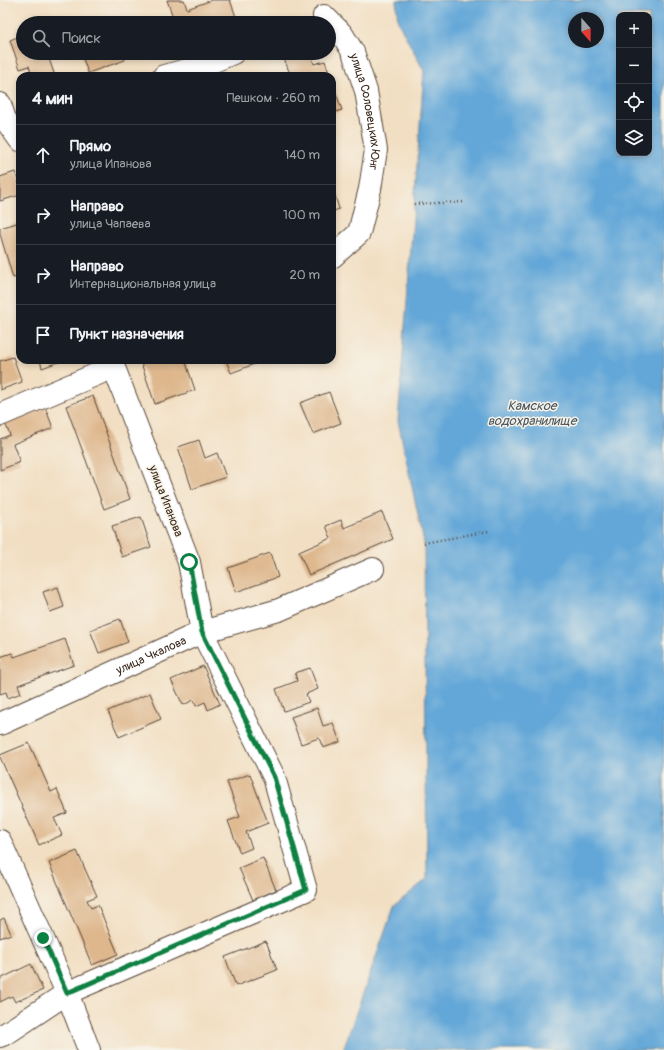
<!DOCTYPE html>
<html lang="ru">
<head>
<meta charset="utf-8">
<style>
	body { margin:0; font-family:Pangolin,sans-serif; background:#20242c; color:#f1f3f6 }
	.controls { position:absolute; right:12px; top:12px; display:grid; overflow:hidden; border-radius:8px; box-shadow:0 2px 6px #0003 }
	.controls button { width:36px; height:36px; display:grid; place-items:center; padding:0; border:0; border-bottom:1px solid #363941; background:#171b24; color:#f1f3f6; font:20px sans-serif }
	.compass { position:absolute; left:568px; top:12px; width:36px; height:36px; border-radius:50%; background:#171b24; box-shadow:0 2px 6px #0003; rotate:159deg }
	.stop { position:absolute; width:12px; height:12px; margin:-9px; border:3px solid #0b8043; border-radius:50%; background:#fff }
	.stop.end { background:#0b8043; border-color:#fff; box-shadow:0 1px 4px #0008 }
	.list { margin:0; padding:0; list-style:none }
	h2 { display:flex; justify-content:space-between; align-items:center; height:52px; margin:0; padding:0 16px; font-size:17px }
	h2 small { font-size:13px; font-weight:400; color:#9ea1a6 }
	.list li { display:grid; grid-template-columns:26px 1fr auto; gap:12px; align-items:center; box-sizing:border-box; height:60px; padding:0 16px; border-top:1px solid #363941 }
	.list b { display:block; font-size:15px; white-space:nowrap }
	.list p { margin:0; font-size:13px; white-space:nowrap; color:#9ea1a6 }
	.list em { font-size:13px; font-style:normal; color:#9ea1a6 }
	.icon { flex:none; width:22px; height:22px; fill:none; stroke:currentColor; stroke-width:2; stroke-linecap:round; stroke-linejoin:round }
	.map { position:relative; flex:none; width:664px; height:1050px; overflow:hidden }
	.search { position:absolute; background:#171b24; box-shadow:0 2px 6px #0003; left:16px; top:16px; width:320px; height:44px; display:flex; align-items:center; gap:10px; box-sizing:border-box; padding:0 14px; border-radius:22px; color:#9ea1a6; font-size:15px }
	.panel { position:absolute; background:#171b24; box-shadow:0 2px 6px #0003; left:16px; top:72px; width:320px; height:292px; border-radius:12px }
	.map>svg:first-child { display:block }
</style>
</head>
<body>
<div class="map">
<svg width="664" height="1050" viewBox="0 0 664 1050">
	<rect width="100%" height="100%" fill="#f7f3e8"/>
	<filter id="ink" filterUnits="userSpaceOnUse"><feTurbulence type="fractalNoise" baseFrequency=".025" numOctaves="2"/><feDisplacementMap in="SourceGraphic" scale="8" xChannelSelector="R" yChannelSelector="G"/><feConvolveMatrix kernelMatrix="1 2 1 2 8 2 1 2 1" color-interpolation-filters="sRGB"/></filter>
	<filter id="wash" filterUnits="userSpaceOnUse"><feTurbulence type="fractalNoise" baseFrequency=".012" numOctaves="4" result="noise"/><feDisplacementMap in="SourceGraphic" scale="16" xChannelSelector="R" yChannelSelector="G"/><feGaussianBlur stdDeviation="0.9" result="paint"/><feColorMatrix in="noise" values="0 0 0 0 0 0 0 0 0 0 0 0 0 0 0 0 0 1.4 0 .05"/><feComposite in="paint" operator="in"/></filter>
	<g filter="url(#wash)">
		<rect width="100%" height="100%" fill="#f2dfc3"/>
		<path fill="#63a7d8" stroke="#4f687b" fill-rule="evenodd" d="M 396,0 L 664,0 L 664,1050 L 343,1050 L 394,906 L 427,879 L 424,543 L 398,421 L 424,71 L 398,22 ZM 619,15 L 649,15 L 649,153 L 619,153 ZM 574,18 L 598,18 L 598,42 L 574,42 Z"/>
		<g id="blocks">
			<path fill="#deb78d" d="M 167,0 L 184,0 L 187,9 L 212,0 L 230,0 L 236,17 L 221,23 L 175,23 Z
				M 23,35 L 23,53 L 47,53 L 55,76 L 32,76 L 29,66 L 20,69 L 10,40 Z
				M 81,53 L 123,53 L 125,60 L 88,73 Z
				M 301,53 L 310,53 L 314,64 L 325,61 L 330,76 L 291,76 L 284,59 Z
				M 332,82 L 342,110 L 332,113 Z
				M 15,172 L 20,186 L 20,195 L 0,201 L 0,177 Z
				M 334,192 L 339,209 L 332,212 L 332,193 Z
				M 20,222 L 20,276 L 13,278 L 0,234 L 0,228 Z
				M 13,357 L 22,382 L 0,390 L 0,361 Z
				M 40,360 L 64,360 L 42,368 Z
				M 140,360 L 185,360 L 195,390 L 155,404 Z
				M 226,360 L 265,360 L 231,373 Z
				M 329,392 L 341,423 L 313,434 L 300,403 Z
				M 93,396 L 130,499 L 104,509 L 66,406 Z
				M 45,407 L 53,428 L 13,444 L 20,462 L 0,470 L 0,439 L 10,435 L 5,423 Z
				M 199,440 L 205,458 L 217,453 L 226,477 L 192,489 L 178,447 Z
				M 382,512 L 393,539 L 309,575 L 299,552 L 331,538 L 326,526 L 341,520 L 344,528 Z
				M 141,517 L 151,547 L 122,557 L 112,526 Z
				M 270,553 L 278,577 L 236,592 L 228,568 Z
				M 58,587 L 64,607 L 50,612 L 43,592 Z
				M 120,619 L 128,642 L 99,653 L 90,630 Z
				M 65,639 L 74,665 L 18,685 L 21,693 L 8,698 L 6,692 L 0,694 L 0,657 L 12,653 L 14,657 Z
				M 203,666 L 220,704 L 208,710 L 205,702 L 196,706 L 194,700 L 183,705 L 171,680 Z
				M 310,668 L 318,689 L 306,694 L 309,702 L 284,711 L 276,689 L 297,681 L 295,673 Z
				M 150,693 L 161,719 L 119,737 L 108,711 Z
				M 317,708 L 323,726 L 333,723 L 340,742 L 323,748 L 319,738 L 301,744 L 291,717 Z
				M 29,743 L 51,792 L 57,789 L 67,813 L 54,818 L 62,835 L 39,845 L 0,757 L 0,755 Z
				M 250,774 L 268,823 L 246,832 L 252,848 L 240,853 L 228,821 L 240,817 L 227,782 Z
				M 77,851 L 97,896 L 87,900 L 91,908 L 98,905 L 118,954 L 92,965 L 49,863 Z
				M 263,858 L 276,890 L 253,900 L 239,868 Z
				M 4,918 L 11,934 L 0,938 L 0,920 Z
				M 266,941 L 277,970 L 236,986 L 225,957 Z
				M 31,964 L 43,990 L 15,1002 L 12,996 L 0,1002 L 0,979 Z"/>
		</g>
	</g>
	<g filter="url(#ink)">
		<use href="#blocks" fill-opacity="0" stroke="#564537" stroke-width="1"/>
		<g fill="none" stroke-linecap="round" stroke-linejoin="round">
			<g stroke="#564537" stroke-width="24">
				<g id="minor">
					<path id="s1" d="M 324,16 L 342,34 L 353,52 L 366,91 L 376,150 L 370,189 L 359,233 L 332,257"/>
					<path d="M 164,76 L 202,66 L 233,53"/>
					<path d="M 0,104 L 5,119 L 20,140"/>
					<path d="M 0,415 L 114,367"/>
					<path id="s2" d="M 0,724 L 202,632 L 279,610 L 373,569"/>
					<path d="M 0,841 L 67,993 L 89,1050"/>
					<path d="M 0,1036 L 7,1033 L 67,993 L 306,890 L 274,777 L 202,632 L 189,562 L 111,360"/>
				</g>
			</g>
			<path stroke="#564537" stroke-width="2.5" stroke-dasharray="1 3" stroke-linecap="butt" d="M 414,204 L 466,202
				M 424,543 L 489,531"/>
			<use href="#minor" stroke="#fff" stroke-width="22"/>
		</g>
	</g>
	<g fill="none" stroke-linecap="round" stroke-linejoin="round" filter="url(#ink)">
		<path stroke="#0b8043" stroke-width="5" d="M 43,938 L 67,993 L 306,890 L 274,777 L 202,632 L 189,562"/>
	</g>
	<g text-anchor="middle" stroke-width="3" stroke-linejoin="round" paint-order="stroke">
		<g font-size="12" fill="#3b2a1e" stroke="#f7f3e8">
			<text dy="4" stroke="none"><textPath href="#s1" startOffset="108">улица Соловецких Юнг</textPath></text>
			<text transform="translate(166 501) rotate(69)" y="4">улица Ипанова</text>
			<text dy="4" stroke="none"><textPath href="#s2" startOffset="166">улица Чкалова</textPath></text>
		</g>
		<g font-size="13" font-style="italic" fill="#49565f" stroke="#f7f3e8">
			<text x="532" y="410">Камское<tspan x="532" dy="15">водохранилище</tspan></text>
		</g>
	</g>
</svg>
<div class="controls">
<button>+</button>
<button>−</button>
<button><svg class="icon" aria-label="locate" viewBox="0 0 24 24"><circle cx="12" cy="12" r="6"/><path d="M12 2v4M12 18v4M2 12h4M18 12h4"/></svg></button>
<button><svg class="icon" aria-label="layers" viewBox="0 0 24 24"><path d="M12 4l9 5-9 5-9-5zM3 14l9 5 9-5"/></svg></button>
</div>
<svg class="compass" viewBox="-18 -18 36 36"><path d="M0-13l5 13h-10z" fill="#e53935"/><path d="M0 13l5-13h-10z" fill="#9ea1a6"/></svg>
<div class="stop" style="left:189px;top:562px"></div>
<div class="stop end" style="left:43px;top:938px"></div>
<div class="search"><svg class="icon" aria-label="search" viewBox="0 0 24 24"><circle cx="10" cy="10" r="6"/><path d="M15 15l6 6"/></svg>Поиск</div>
<section class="panel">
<h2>4 мин<small>Пешком · 260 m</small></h2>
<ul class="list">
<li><svg class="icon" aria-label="ahead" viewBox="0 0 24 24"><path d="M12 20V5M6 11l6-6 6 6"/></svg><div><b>Прямо</b><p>улица Ипанова</p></div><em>140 m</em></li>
<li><svg class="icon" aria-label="right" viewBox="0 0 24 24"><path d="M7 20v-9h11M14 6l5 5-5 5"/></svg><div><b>Направо</b><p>улица Чапаева</p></div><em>100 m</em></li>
<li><svg class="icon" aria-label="right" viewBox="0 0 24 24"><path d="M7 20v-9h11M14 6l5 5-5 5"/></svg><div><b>Направо</b><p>Интернациональная улица</p></div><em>20 m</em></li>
<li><svg class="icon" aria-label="arrive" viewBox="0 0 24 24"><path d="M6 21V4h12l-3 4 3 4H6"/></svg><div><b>Пункт назначения</b></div></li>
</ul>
</section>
</div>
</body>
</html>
